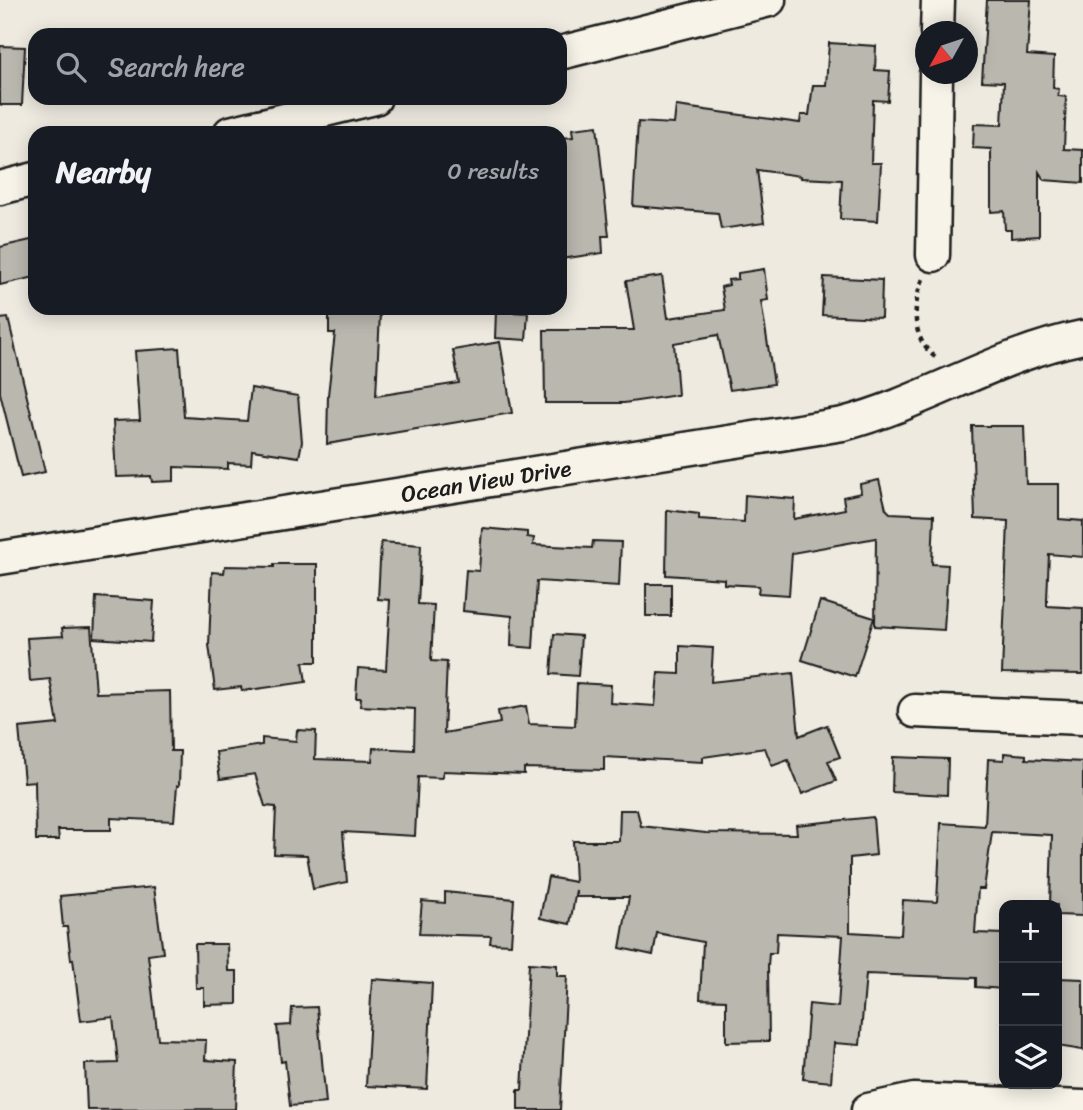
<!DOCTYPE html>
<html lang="en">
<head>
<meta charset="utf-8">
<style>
	body { margin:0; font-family:Sriracha,sans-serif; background:#242831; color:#f1f3f6 }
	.controls { position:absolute; right:21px; bottom:21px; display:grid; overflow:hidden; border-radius:14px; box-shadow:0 4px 18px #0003 }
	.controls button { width:63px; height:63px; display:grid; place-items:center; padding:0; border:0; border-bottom:2px solid #363941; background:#171b24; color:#f1f3f6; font:35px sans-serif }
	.compass { position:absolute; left:915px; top:21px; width:63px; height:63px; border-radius:50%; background:#171b24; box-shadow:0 4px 18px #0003; rotate:230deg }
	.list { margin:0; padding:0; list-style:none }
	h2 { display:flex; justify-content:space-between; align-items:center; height:91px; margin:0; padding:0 28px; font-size:30px }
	h2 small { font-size:23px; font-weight:400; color:#9ea1a6 }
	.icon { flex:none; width:38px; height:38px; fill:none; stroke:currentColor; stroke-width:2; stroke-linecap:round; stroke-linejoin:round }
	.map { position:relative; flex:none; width:1083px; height:1110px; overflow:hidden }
	.search { position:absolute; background:#171b24; box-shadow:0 4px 18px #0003; left:28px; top:28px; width:539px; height:77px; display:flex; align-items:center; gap:18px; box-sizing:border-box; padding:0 24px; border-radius:21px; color:#9ea1a6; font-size:26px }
	.panel { position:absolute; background:#171b24; box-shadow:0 4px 18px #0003; left:28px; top:126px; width:539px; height:189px; border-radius:21px }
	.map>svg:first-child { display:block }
</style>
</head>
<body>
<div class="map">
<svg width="1083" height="1110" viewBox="0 0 1083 1110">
	<rect width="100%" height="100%" fill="#eeeae0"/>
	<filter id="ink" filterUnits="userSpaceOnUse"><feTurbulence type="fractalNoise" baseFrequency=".0143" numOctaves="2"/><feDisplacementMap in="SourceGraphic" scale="14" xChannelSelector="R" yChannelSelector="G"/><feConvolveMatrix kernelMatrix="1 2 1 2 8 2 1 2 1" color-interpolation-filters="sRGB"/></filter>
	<g filter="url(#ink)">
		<path fill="#bab7af" stroke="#1c1c1c" stroke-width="2" d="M 987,0 L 1031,0 L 1027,55 L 1054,57 L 1053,88 L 1059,89 L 1058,96 L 1066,97 L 1064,149 L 1083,150 L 1083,183 L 1044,180 L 1039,172 L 1039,236 L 1011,238 L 1011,230 L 1005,230 L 1004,211 L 991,212 L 991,149 L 973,148 L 974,124 L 1002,125 L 1004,82 L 982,81 Z
			M 829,43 L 876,46 L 875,70 L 890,71 L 888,101 L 873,100 L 871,163 L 881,163 L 878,221 L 840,219 L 842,180 L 801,178 L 801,176 L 757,170 L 764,223 L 721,229 L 718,213 L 633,206 L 638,122 L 674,124 L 676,106 L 800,123 L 801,115 L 809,115 L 813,85 L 826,85 Z
			M 0,46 L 25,47 L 22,105 L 0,105 Z
			M 597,126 L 609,236 L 602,236 L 603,253 L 560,259 L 560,138 L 573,137 L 572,129 Z
			M 35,239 L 35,277 L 0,285 L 0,247 Z
			M 764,269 L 768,300 L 761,301 L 774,384 L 730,390 L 718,335 L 674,343 L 678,395 L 624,403 L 545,403 L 544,330 L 634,330 L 626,281 L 662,276 L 668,318 L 725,310 L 721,287 L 729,285 L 728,280 L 738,279 L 738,273 Z
			M 824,277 L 882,280 L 881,318 L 822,315 Z
			M 329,311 L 380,313 L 376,396 L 459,383 L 453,350 L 500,342 L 512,413 L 327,444 L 328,395 L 335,333 L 329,333 Z
			M 496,311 L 528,313 L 526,340 L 495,338 Z
			M 8,318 L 45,472 L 21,477 L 0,393 L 0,319 Z
			M 179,348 L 184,417 L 247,421 L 251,388 L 298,396 L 302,442 L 299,457 L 252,450 L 251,464 L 228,463 L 228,469 L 174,467 L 174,481 L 152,482 L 151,476 L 116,477 L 113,421 L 140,420 L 135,351 Z
			M 972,426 L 1024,426 L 1026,484 L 1059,484 L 1059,519 L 1083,521 L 1083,557 L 1049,554 L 1047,599 L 1047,606 L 1083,608 L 1083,674 L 1002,673 L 1008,521 L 975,519 Z
			M 879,480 L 886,509 L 890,513 L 934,515 L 932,564 L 948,565 L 944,630 L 875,626 L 876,538 L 792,553 L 789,595 L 758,593 L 759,586 L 724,584 L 724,579 L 666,575 L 667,510 L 699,514 L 699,519 L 744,522 L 745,495 L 795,499 L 794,519 L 845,509 L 843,497 L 861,493 L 860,484 Z
			M 482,528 L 527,532 L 527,537 L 534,538 L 533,545 L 592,548 L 593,541 L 621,542 L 619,586 L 537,581 L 533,648 L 511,646 L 512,616 L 463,611 L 466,570 L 479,571 Z
			M 381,542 L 421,545 L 418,604 L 434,605 L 431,661 L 447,662 L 444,733 L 500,723 L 498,711 L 526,706 L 529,724 L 575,726 L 577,683 L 611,685 L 610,703 L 655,706 L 658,673 L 680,674 L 680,646 L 713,648 L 711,682 L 793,673 L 799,736 L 827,725 L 840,757 L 828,761 L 836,781 L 802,794 L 788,760 L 772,766 L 765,748 L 703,757 L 703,762 L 604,757 L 604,770 L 524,768 L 524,774 L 443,771 L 442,778 L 418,777 L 415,836 L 343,832 L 347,882 L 313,889 L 307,855 L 274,854 L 276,807 L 265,806 L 255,774 L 220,779 L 216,752 L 262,745 L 262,738 L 296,741 L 297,730 L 316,731 L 315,759 L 372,761 L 373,748 L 414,750 L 415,709 L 360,706 L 361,698 L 356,698 L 358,668 L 386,670 L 390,600 L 378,599 Z
			M 274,564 L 317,564 L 317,662 L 303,662 L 306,682 L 242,691 L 241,687 L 215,690 L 209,645 L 212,572 L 224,573 L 225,566 L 274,567 Z
			M 646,584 L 671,584 L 671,616 L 646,616 Z
			M 96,597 L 154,601 L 151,642 L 94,638 Z
			M 820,601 L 874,618 L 855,677 L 802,660 Z
			M 91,627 L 96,693 L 170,691 L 171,751 L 180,751 L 179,786 L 177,786 L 174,821 L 111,818 L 111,830 L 58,830 L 59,840 L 36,840 L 35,781 L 24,782 L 19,728 L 58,724 L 50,679 L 30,681 L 27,638 L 63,636 L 62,628 Z
			M 554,634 L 581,636 L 578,676 L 551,674 Z
			M 1004,753 L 1026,755 L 1026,759 L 1083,762 L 1083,916 L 1057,915 L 1057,905 L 1050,905 L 1052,835 L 992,832 L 984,889 L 978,889 L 975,933 L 1004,934 L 1004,989 L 976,987 L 976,978 L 866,974 L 860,1045 L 834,1043 L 831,1082 L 803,1079 L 809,1004 L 838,1007 L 843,936 L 777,933 L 776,953 L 769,953 L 768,966 L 769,1041 L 726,1042 L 726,1000 L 700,999 L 703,942 L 657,933 L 653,955 L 620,948 L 629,897 L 576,897 L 576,890 L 570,924 L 540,918 L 548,877 L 575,882 L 573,841 L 619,841 L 620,810 L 637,810 L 641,826 L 706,833 L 797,834 L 796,825 L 873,817 L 876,855 L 850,858 L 850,932 L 901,935 L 903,900 L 937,902 L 941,823 L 985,826 L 988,759 L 1004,760 Z
			M 893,757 L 948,759 L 947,795 L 892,792 Z
			M 154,887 L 163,953 L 148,955 L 158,1039 L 206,1040 L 205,1060 L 237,1062 L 235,1109 L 87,1110 L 85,1064 L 118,1063 L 113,1017 L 81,1021 L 73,959 L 71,960 L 67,927 L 63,927 L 60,896 Z
			M 445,892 L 514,899 L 511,944 L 490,943 L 491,936 L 419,934 L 422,901 L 445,903 Z
			M 195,944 L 227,944 L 228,971 L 237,971 L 237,1004 L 204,1005 L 204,988 L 196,988 Z
			M 529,963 L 557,965 L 557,976 L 567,976 L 560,1110 L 518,1110 L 518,1090 L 522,1090 Z
			M 1057,978 L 1083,979 L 1083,1050 L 1057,1046 Z
			M 372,979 L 432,983 L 427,1089 L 366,1086 Z
			M 317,1007 L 326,1103 L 290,1106 L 285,1061 L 281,1062 L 277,1026 L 291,1025 L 292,1008 Z"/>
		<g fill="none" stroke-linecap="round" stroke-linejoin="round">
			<g stroke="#1c1c1c" stroke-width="37">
				<path id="street" d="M 937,32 L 938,0
					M 560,53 L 769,0
					M 230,133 L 375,98
					M 0,188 L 35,179
					M 933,255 L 936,74
					M 0,558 L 843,424 C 926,402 998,354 1083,337
					M 915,711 L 1083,718
					M 868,1110 L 914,1100 L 1083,1107"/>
			</g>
			<path stroke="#1c1c1c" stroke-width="4.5" stroke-dasharray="5 5" stroke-linecap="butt" d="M 923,279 C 912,305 911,341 937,358"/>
			<use href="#street" stroke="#f7f3e8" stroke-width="32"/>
		</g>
	</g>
	<g text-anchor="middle" stroke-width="6" stroke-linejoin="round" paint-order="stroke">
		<g font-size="23" fill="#1c1c1c" stroke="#f7f3e8">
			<text transform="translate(486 481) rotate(-9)" y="8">Ocean View Drive</text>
		</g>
	</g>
</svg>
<div class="controls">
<button>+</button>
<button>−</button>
<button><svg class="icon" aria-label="layers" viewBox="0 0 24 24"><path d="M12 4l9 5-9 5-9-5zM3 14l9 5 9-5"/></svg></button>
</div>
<svg class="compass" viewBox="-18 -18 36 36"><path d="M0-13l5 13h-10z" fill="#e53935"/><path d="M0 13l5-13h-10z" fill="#9ea1a6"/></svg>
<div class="search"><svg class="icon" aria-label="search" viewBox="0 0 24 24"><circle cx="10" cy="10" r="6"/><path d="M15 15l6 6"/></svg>Search here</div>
<section class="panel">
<h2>Nearby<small>0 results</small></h2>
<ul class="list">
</ul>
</section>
</div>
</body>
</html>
